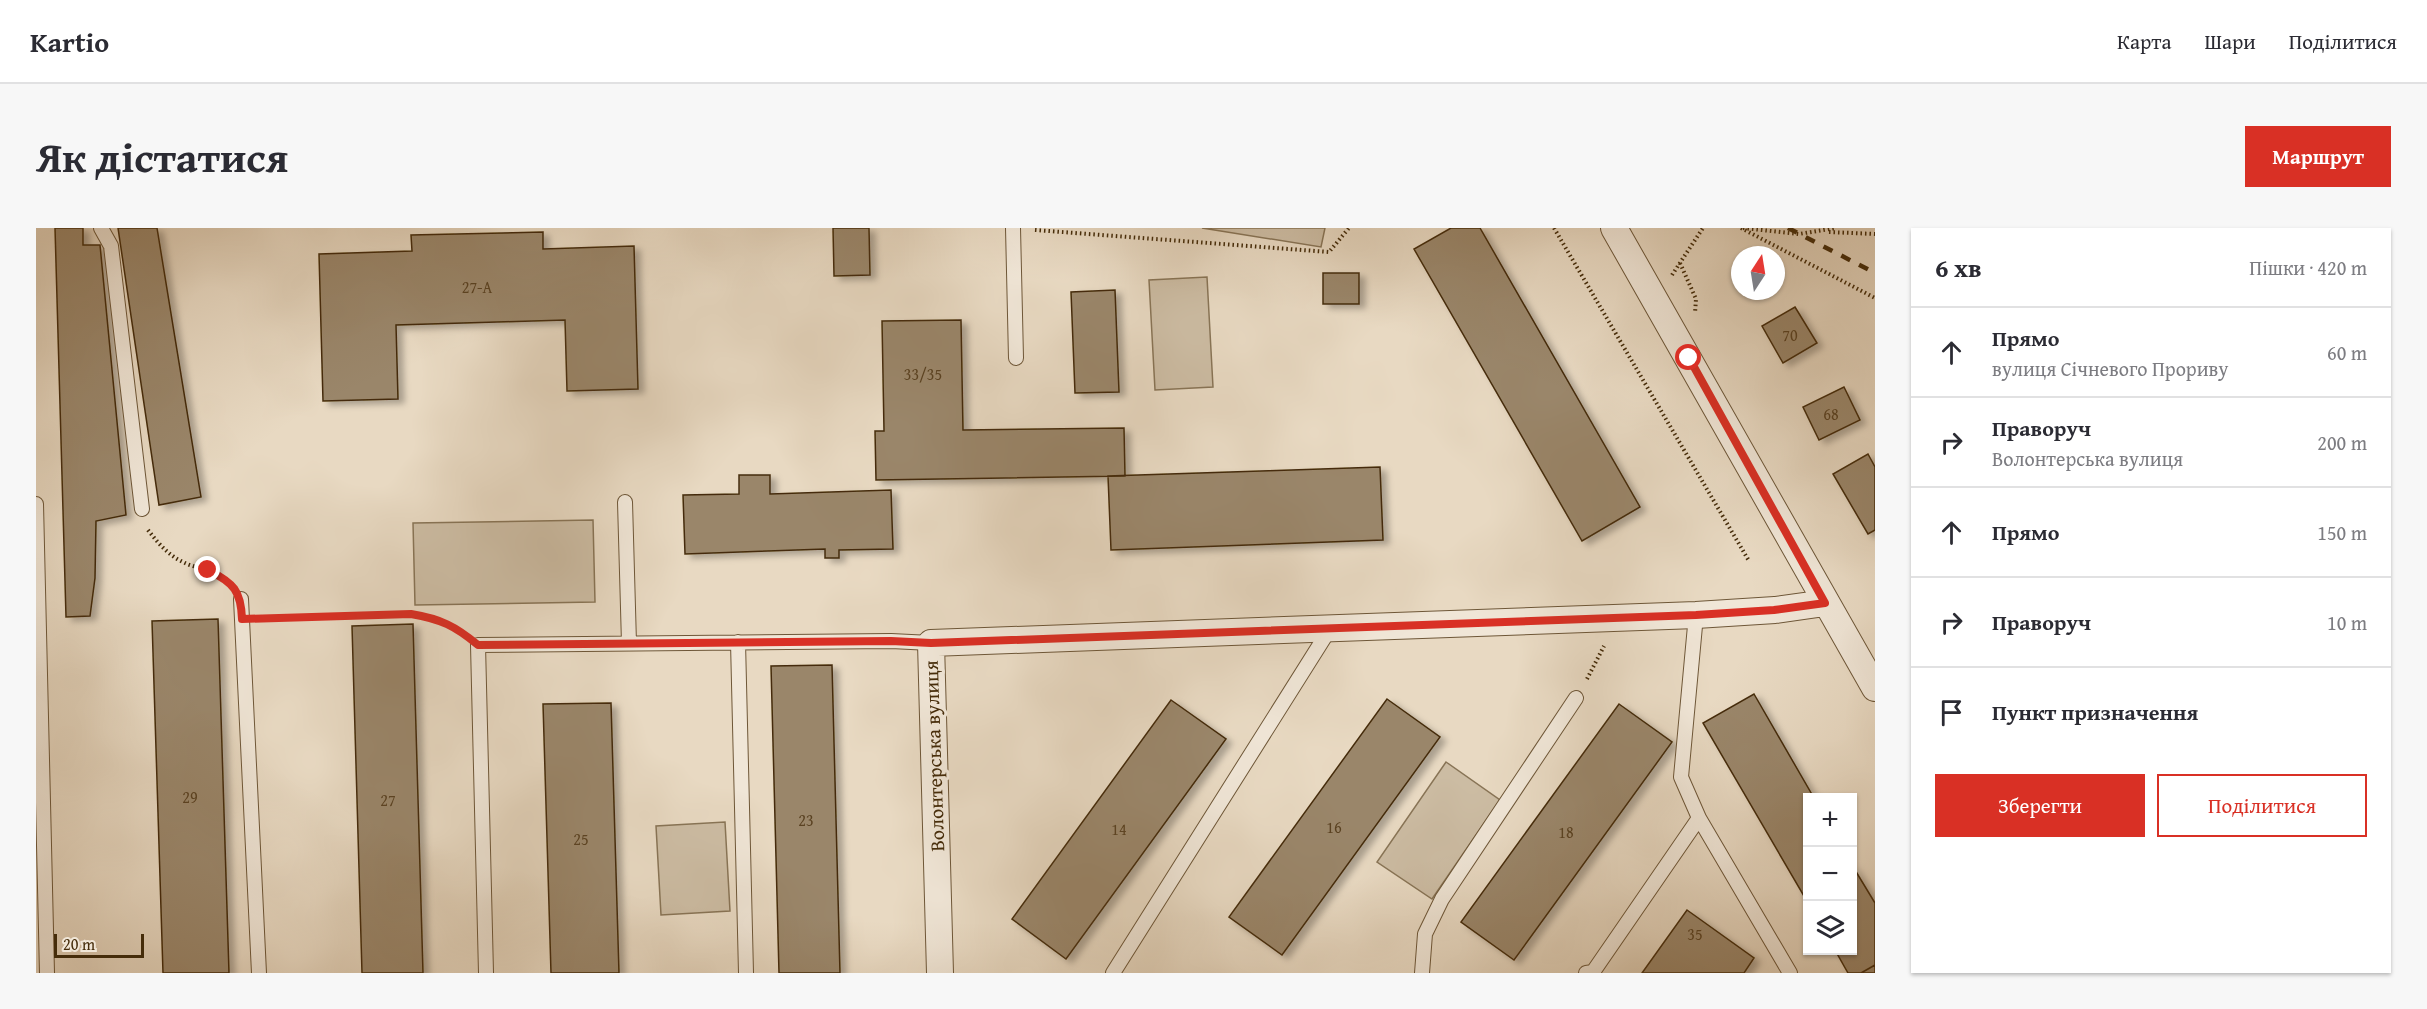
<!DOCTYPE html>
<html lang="uk">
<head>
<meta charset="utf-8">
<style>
	body { margin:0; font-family:"Gentium Book Plus",serif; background:#f7f7f7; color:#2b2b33 }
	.controls { position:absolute; right:18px; bottom:18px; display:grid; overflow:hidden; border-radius:0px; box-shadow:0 2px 4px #0004 }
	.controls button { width:54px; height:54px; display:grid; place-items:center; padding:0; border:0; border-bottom:2px solid #e1e1e2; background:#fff; color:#2b2b33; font:30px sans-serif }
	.compass { position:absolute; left:1695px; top:18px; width:54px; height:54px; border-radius:50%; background:#fff; box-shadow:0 2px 4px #0004; rotate:12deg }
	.scale { position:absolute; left:18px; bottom:15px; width:90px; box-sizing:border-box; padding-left:6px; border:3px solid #452c0a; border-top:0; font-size:16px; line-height:21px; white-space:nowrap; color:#452c0a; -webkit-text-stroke:4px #f0e6d7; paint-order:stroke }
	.stop { position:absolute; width:18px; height:18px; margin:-14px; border:4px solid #d93025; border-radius:50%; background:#fff }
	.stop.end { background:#d93025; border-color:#fff; box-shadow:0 2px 6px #0008 }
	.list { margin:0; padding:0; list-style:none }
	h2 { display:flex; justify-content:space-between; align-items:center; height:78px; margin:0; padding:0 24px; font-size:26px }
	h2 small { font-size:20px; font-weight:400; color:#7c7c81 }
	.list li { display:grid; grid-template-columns:39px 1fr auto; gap:18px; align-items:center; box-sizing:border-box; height:90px; padding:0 24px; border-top:2px solid #e1e1e2 }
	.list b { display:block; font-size:22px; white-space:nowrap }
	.list p { margin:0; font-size:20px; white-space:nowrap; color:#7c7c81 }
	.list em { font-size:20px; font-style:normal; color:#7c7c81 }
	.actions { display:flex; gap:12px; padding:18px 24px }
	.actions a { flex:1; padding:14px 0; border:2px solid #d93025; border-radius:0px; text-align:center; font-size:21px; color:#d93025 }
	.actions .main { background:#d93025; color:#fff }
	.icon { flex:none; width:33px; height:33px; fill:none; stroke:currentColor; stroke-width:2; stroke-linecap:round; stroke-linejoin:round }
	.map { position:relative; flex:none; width:1839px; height:745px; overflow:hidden; border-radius:0px }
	header { display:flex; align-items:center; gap:36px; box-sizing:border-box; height:84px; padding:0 30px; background:#fff; border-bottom:2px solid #e1e1e2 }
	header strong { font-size:28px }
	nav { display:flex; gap:33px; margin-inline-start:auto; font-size:21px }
	.intro { display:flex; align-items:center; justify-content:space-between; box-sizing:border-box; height:144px; padding:0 36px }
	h1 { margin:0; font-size:42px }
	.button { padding:15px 27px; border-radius:0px; background:#d93025; color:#fff; font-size:21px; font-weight:700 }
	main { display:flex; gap:36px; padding:0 36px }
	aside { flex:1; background:#fff; border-radius:0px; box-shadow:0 2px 4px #0004 }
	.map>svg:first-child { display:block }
</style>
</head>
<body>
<header>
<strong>Kartio</strong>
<nav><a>Карта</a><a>Шари</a><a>Поділитися</a></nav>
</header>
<div class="intro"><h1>Як дістатися</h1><a class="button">Маршрут</a></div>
<main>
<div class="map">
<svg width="1839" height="745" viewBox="0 0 1839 745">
	<defs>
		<filter id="shadow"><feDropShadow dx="6" dy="4" stdDeviation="3" flood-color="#0004"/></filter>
	</defs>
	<rect width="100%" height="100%" fill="#e8d9c2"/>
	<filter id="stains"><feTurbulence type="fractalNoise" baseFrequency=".00333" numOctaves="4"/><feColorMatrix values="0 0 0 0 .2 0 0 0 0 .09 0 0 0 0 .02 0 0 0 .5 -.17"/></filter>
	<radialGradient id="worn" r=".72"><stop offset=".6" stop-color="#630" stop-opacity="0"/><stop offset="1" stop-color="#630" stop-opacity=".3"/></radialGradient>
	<path fill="#ccbca3" stroke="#887456" stroke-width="1.5" d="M 1166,0 L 1289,0 L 1285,19 Z
		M 1171,49 L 1177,159 L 1119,162 L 1113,52 Z
		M 557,292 L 559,374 L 379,377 L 377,295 Z
		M 1410,534 L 1464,572 L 1396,671 L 1341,634 Z
		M 689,594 L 694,683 L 625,687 L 620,598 Z"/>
	<path fill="#9a866a" stroke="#452c0a" stroke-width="1.5" filter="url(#shadow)" d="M 19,0 L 47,0 L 47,17 L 64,17 L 90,287 L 60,293 L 59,350 L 54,388 L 30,389 Z
		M 82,0 L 121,0 L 165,269 L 123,277 Z
		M 797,0 L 833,0 L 834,47 L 798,48 Z
		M 1415,0 L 1444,0 L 1604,279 L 1546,313 L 1378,21 Z
		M 507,4 L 507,21 L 598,18 L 602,161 L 531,163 L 529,92 L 360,97 L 362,171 L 287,173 L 283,26 L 376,23 L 375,7 Z
		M 1287,45 L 1323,45 L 1323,76 L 1287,76 Z
		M 1079,62 L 1083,164 L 1039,165 L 1035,64 Z
		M 1759,79 L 1781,115 L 1747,135 L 1726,98 Z
		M 925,92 L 927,202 L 1088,200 L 1089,248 L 840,252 L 839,203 L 848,203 L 846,93 Z
		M 1808,159 L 1824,192 L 1783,212 L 1767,179 Z
		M 1832,226 L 1839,239 L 1839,302 L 1832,306 L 1797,246 Z
		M 1344,239 L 1347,312 L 1075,322 L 1072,248 Z
		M 703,247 L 734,247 L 734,266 L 855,262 L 857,321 L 803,322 L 803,330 L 789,330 L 789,321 L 649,326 L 647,267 L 703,266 Z
		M 182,391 L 193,745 L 127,745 L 116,393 Z
		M 377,396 L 387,745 L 326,745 L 316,398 Z
		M 796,437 L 804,745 L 743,745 L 735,438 Z
		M 1718,466 L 1778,570 L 1772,570 L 1772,675 L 1667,495 Z
		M 1351,471 L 1404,509 L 1246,727 L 1193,689 Z
		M 1135,472 L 1190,511 L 1030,731 L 976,691 Z
		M 575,475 L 583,745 L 515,745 L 507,476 Z
		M 1583,476 L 1636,514 L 1478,732 L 1425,694 Z
		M 1816,637 L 1839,675 L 1839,737 L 1825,745 L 1812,745 L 1799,722 L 1816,722 Z
		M 1651,682 L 1718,730 L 1708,745 L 1606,745 Z
		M 1839,737 L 1839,745 L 1825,745 Z"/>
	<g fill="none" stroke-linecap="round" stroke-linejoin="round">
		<g stroke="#6e5738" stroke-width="16">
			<path id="lane" d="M 65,0 L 75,18 L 106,281
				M 977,0 L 980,130
				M 589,274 L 593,415
				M 0,276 L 11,745
				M 205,371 L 223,745
				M 1660,387 L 1645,549 L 1663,590 L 1754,745
				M 702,414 L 710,745
				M 450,745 L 442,417 L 855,413 L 895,415
				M 1077,745 L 1295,399
				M 1386,745 L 1389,706 L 1406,671 L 1540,470
				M 1550,745 L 1557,744 L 1663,590"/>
		</g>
		<g stroke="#6e5738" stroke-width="28">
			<path id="street" d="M 1578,0 L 1839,460
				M 904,745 L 895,415 L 1660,387 L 1739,382 L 1789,375"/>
		</g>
		<path stroke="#452c0a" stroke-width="4" stroke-dasharray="1.5 3" stroke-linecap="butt" d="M 1518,0 L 1713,333
			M 1705,0 L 1839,70
			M 1707,0 L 1763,6 L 1799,0
			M 999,2 L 1293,24 L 1313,0
			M 1793,4 L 1839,6
			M 1644,35 L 1660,71 L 1659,85
			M 1636,47 L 1667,0
			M 112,302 C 122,315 132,327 147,334 C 162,342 182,341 194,355
			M 227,391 L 375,386 L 400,390 L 425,403
			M 1551,451 L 1568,418"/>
		<use href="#lane" stroke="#f0e6d7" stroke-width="14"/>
		<use href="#street" stroke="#f0e6d7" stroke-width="26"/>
		<path stroke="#452c0a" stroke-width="4.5" stroke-dasharray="10 10" stroke-linecap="butt" d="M 1752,0 L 1839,45"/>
	</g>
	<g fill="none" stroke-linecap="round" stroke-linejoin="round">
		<path stroke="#d93025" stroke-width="8" d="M 172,342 C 198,355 205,363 206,391 L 375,386 C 405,391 419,398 442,417 L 855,413 L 895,415 L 1660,387 L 1738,382 L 1789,375 L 1653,130"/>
	</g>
	<g text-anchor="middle" stroke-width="6" stroke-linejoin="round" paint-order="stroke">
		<g font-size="16" fill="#5a4222">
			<text x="441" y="65">27-А</text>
			<text x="1754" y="113">70</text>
			<text x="887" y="152">33/35</text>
			<text x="1795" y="192">68</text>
			<text x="154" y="575">29</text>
			<text x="352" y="578">27</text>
			<text x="770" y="598">23</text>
			<text x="1298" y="605">16</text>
			<text x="1083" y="607">14</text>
			<text x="1530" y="610">18</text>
			<text x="545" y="617">25</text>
			<text x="1659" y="712">35</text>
		</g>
		<g font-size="20" fill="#452c0a" stroke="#f0e6d7">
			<text transform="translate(898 528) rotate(-92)" y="7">Волонтерська вулиця</text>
		</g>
	</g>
	<rect width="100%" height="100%" filter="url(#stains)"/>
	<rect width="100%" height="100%" fill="url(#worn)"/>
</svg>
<div class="controls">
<button>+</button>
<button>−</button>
<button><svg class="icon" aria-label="layers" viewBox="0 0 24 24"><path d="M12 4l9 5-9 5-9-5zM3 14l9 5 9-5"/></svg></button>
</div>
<svg class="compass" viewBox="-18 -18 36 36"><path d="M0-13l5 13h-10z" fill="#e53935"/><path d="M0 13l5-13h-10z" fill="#7c7c81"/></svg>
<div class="scale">20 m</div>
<div class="stop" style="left:1653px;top:130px"></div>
<div class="stop end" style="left:172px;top:342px"></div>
</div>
<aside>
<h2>6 хв<small>Пішки · 420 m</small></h2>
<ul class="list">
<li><svg class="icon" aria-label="ahead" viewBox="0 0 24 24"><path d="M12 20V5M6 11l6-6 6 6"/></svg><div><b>Прямо</b><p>вулиця Січневого Прориву</p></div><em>60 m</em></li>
<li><svg class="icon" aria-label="right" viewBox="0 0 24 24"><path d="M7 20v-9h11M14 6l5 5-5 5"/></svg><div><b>Праворуч</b><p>Волонтерська вулиця</p></div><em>200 m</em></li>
<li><svg class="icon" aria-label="ahead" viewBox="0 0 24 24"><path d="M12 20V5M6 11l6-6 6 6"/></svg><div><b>Прямо</b></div><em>150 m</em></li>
<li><svg class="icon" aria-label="right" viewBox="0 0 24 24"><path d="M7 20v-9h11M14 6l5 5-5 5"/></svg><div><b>Праворуч</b></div><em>10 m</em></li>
<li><svg class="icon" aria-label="arrive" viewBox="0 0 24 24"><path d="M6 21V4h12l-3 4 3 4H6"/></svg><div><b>Пункт призначення</b></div></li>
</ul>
<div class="actions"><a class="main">Зберегти</a><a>Поділитися</a></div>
</aside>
</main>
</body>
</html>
